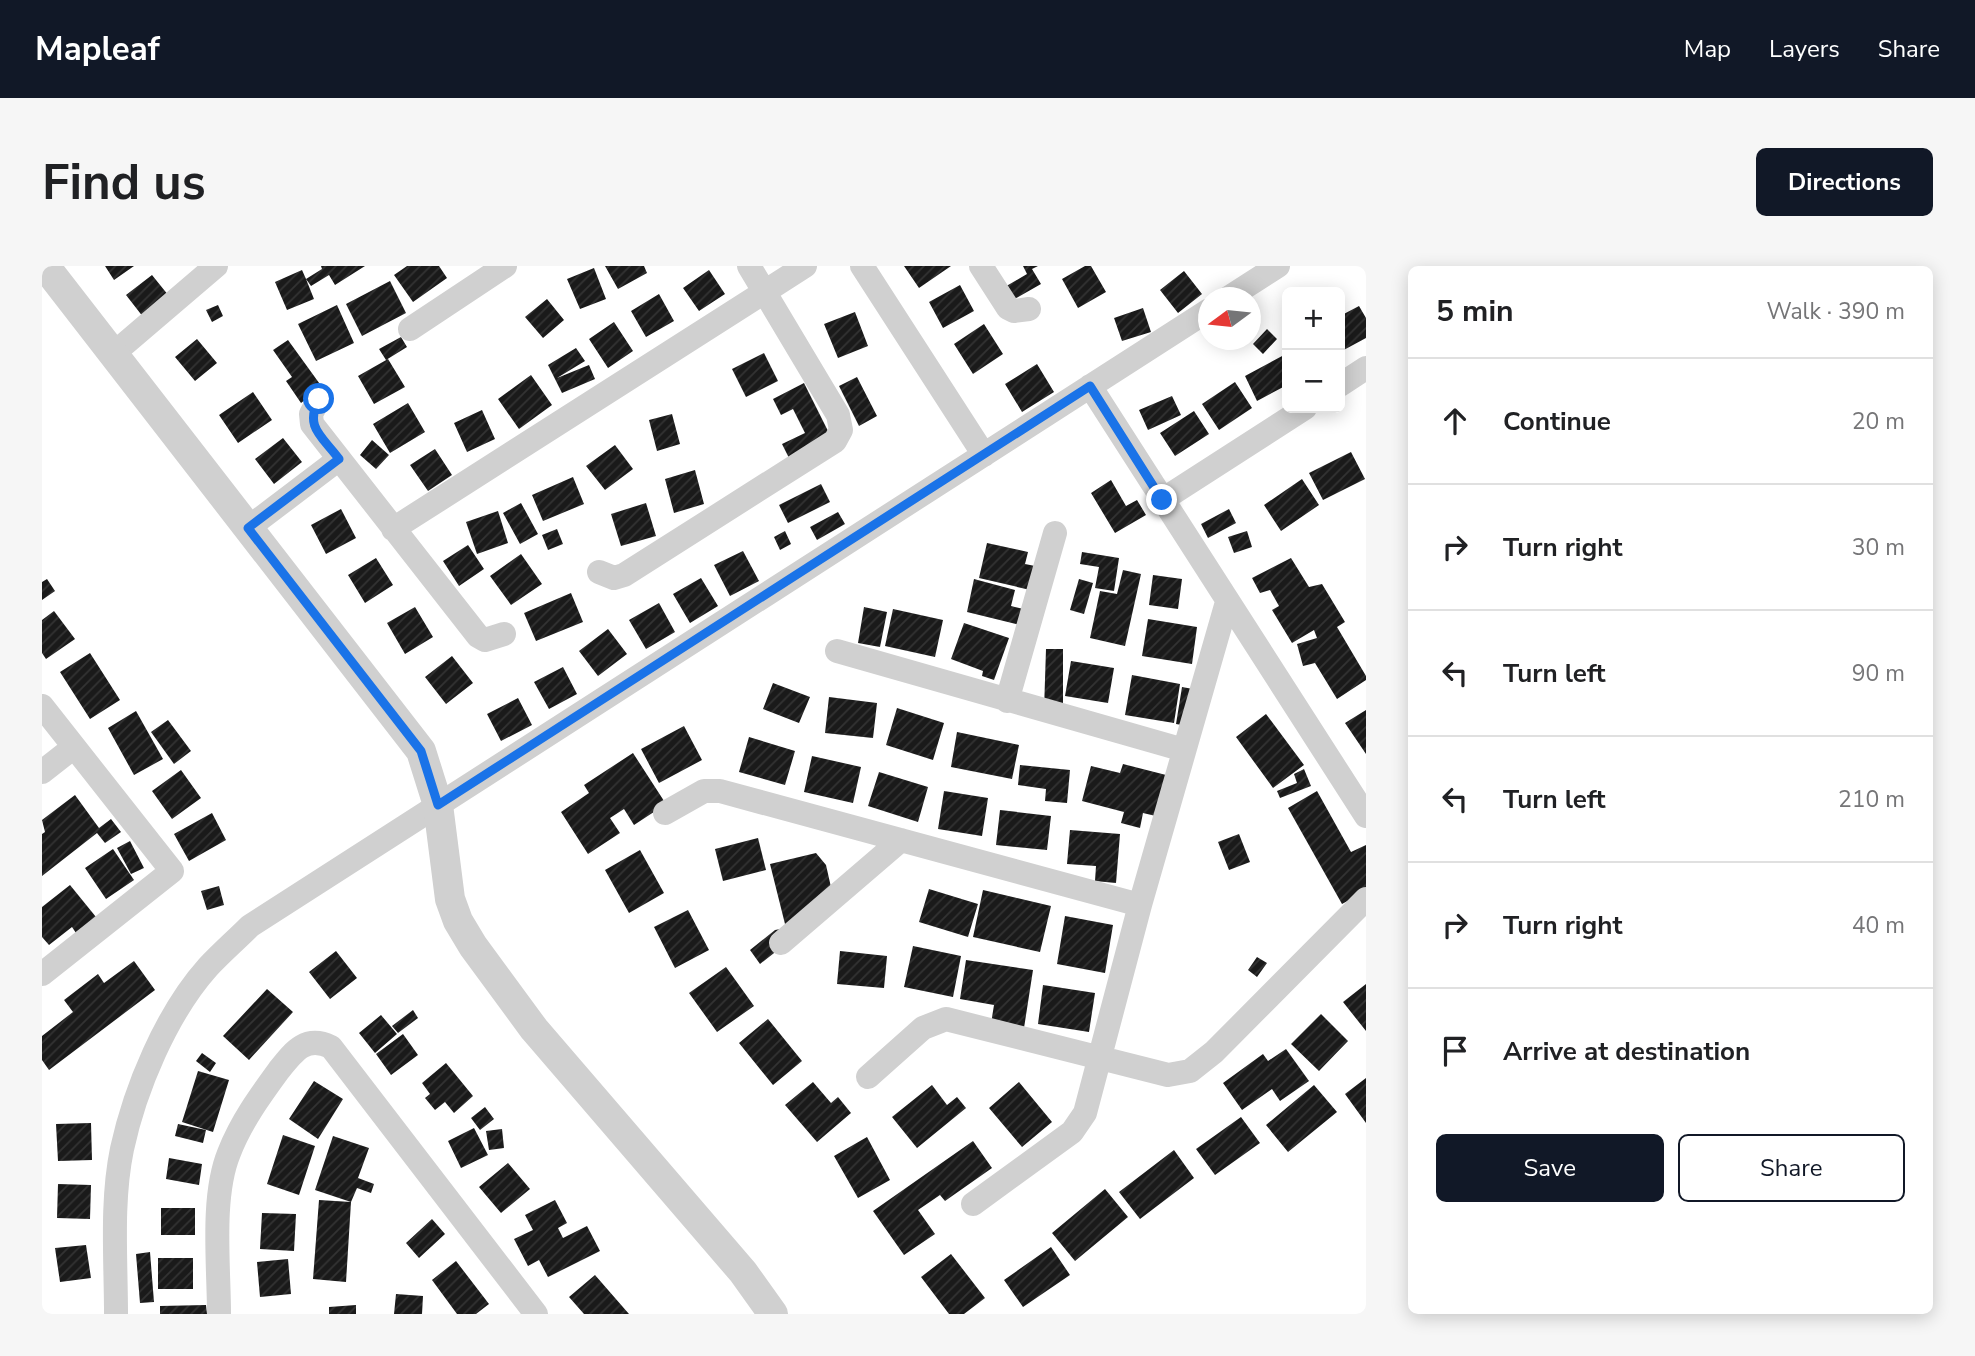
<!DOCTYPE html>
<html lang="en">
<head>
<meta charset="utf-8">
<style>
	body { margin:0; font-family:"Nunito Sans",sans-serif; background:#f6f6f6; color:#202124 }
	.controls { position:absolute; right:21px; top:21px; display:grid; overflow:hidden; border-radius:10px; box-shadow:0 4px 18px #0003 }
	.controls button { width:63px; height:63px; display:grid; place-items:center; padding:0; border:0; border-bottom:2px solid #e0e0e0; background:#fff; color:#202124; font:35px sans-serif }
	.compass { position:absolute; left:1156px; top:21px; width:63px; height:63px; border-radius:50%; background:#fff; box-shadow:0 4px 18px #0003; rotate:255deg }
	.stop { position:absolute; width:21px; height:21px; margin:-16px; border:5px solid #1a73e8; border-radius:50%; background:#fff }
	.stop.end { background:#1a73e8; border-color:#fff; box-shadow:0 2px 7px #0008 }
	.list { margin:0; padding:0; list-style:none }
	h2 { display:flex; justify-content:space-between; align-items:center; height:91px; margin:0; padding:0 28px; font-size:30px }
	h2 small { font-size:23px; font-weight:400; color:#757577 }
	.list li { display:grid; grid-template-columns:46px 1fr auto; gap:21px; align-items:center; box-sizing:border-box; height:126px; padding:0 28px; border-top:2px solid #e0e0e0 }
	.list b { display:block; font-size:26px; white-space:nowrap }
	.list em { font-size:23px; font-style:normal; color:#757577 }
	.actions { display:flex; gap:14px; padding:21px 28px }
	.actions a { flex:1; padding:16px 0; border:2px solid #111827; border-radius:10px; text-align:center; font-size:24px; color:#111827 }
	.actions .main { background:#111827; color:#fff }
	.icon { flex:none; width:38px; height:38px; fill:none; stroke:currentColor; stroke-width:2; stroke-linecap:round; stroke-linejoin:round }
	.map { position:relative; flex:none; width:1324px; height:1048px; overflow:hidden; border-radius:10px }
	header { display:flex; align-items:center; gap:42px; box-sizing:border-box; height:98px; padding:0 35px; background:#111827; color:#fff }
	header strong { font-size:33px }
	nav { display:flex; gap:38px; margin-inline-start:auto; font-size:24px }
	.intro { display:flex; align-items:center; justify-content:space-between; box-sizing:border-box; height:168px; padding:0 42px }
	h1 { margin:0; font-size:49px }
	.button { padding:18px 32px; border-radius:10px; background:#111827; color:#fff; font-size:24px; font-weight:700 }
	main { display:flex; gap:42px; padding:0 42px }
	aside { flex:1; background:#fff; border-radius:10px; box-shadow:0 4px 18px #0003 }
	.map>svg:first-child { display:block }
</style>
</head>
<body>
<header>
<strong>Mapleaf</strong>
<nav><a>Map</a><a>Layers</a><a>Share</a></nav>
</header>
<div class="intro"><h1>Find us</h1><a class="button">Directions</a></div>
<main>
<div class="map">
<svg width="1324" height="1048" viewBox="0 0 1324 1048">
	<defs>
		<pattern id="building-hatch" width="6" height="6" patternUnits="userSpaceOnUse" patternTransform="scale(1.75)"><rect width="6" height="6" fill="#1a1a1a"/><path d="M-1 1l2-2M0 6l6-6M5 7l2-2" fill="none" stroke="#333"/></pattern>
	</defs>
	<rect width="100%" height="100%" fill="#fff"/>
	<path fill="url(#building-hatch)" d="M 63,0 L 92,0 L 72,14 Z
		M 279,0 L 323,0 L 293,19 L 287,9 L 269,20 L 264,13 L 272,33 L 245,44 L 233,16 L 260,4 L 264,13 L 280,3 Z
		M 365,0 L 397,0 L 405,12 L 371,36 L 352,9 Z
		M 563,0 L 602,0 L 605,7 L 576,23 Z
		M 862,0 L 909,0 L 877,22 Z
		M 981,0 L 996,0 L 990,3 L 999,18 L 969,35 L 961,22 L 985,8 Z
		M 1043,0 L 1049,0 L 1064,26 L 1036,42 L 1020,13 Z
		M 552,2 L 564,33 L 538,43 L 525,13 Z
		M 667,4 L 683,28 L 657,45 L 641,22 Z
		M 1142,5 L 1160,28 L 1136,47 L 1118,24 Z
		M 110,9 L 131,35 L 105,56 L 84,29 Z
		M 348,15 L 364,47 L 320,70 L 304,38 Z
		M 918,19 L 932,45 L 901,62 L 887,36 Z
		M 617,28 L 632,55 L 604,71 L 589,45 Z
		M 505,33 L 522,54 L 501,72 L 483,51 Z
		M 176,39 L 181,50 L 170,56 L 164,44 Z
		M 295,39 L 312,77 L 274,95 L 256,58 Z
		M 1317,40 L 1324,52 L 1324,72 L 1298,86 L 1298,50 Z
		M 1101,42 L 1109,66 L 1080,75 L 1072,52 Z
		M 813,46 L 826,80 L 796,92 L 782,58 Z
		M 572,56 L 591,85 L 566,102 L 547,73 Z
		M 942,58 L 961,88 L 931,108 L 912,78 Z
		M 1225,63 L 1235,73 L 1221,88 L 1211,78 Z
		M 359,71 L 365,81 L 344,94 L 337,83 Z
		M 155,73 L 175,97 L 153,115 L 133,91 Z
		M 246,74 L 280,121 L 259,137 L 244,115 L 250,111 L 231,84 Z
		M 534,82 L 543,95 L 515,112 L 547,99 L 553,113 L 520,127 L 506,99 Z
		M 722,87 L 736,115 L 704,131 L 690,103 Z
		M 1242,89 L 1245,119 L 1215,135 L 1203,110 Z
		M 346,93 L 363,121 L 332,138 L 316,110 Z
		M 995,98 L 1012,126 L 980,146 L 963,118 Z
		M 489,109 L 510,139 L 477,163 L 456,133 Z
		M 815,111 L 835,150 L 817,160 L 797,120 Z
		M 1193,116 L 1210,142 L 1177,164 L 1160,138 Z
		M 762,117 L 793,179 L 751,200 L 740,178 L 763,167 L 751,143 L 739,149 L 731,133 Z
		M 211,126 L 230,154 L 196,177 L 177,149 Z
		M 1130,130 L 1139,149 L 1106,164 L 1097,144 Z
		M 366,137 L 383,166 L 348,187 L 331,158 Z
		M 440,144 L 453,173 L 425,186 L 412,157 Z
		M 1152,145 L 1167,168 L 1133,190 L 1118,167 Z
		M 630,148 L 638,178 L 615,185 L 607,154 Z
		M 241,172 L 260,196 L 232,218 L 213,193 Z
		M 330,174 L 347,189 L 334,203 L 318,189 Z
		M 573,179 L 591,203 L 563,224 L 544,200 Z
		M 393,183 L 410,209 L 386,225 L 368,199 Z
		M 1309,186 L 1323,213 L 1281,234 L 1267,207 Z
		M 653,204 L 662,238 L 632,247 L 623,213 Z
		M 531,211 L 542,238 L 501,255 L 490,229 Z
		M 1260,213 L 1277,239 L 1239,265 L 1222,239 Z
		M 1069,214 L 1084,240 L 1095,234 L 1104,249 L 1073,267 L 1049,227 Z
		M 779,218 L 788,236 L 746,257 L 737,239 Z
		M 479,237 L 496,268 L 478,278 L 461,247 Z
		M 604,237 L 614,270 L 579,280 L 569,248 Z
		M 299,243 L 314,272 L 284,288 L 269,259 Z
		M 1187,243 L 1194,257 L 1166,272 L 1159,258 Z
		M 456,245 L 466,277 L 435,288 L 424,256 Z
		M 796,246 L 803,258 L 775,274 L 768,261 Z
		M 515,263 L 521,278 L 506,284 L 500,269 Z
		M 743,265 L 749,278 L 738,284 L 732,271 Z
		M 1205,265 L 1210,281 L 1192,287 L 1186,271 Z
		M 945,277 L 986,286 L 983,298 L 1003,302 L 997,326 L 937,312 Z
		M 426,279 L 442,303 L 417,320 L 401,295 Z
		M 701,285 L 717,315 L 688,330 L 672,299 Z
		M 1040,286 L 1077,292 L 1072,325 L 1053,322 L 1057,301 L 1038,298 Z
		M 479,288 L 500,318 L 469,339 L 448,310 Z
		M 334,292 L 351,319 L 323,337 L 306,309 Z
		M 1249,292 L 1267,321 L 1280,318 L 1303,356 L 1295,361 L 1324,410 L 1324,414 L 1295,433 L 1273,397 L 1261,400 L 1255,378 L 1275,372 L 1272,364 L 1250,377 L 1230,344 L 1237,340 L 1228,324 L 1218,327 L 1210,312 Z
		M 1081,304 L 1099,308 L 1083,380 L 1048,372 L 1058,325 L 1075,328 Z
		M 1111,309 L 1140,313 L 1136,343 L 1107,339 Z
		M 659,312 L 676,340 L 648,357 L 631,328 Z
		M 5,313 L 13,325 L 0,334 L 0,316 Z
		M 932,313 L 973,324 L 969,340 L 990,345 L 986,361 L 925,346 Z
		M 1037,313 L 1051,317 L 1042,348 L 1028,344 Z
		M 529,327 L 541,356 L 494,375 L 482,347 Z
		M 617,337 L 633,366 L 604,383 L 587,354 Z
		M 373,341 L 391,371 L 363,388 L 345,357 Z
		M 822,341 L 845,346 L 838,381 L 816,377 Z
		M 851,343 L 901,354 L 893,391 L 843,380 Z
		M 12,345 L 33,373 L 4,393 L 0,387 L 0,354 Z
		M 1106,353 L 1155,361 L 1150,398 L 1100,390 Z
		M 922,357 L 967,372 L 952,414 L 940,410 L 941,405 L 909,393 Z
		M 566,363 L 585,388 L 556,410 L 537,385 Z
		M 1004,383 L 1021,383 L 1021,445 L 1002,444 Z
		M 48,387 L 78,434 L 48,453 L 18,406 Z
		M 410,390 L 431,417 L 404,438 L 383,411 Z
		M 1029,395 L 1072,402 L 1066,437 L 1023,430 Z
		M 521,401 L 535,428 L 507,443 L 492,416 Z
		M 1090,409 L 1138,418 L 1132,457 L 1083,449 Z
		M 731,417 L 768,431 L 757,457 L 721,443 Z
		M 1140,421 L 1151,423 L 1145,460 L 1134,458 Z
		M 787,431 L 835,437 L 831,472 L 783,467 Z
		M 476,432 L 490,459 L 459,475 L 445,448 Z
		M 855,442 L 902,457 L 891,494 L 844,479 Z
		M 1324,444 L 1324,488 L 1303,457 Z
		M 94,445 L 121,493 L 92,509 L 66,462 Z
		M 1224,448 L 1262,499 L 1231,522 L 1194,471 Z
		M 126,454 L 149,485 L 132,498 L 109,466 Z
		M 642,460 L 660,494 L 617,517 L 599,483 Z
		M 915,466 L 977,479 L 970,513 L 909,501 Z
		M 707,471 L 753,485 L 743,519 L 697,506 Z
		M 591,487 L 624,538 L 592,559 L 582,543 L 568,552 L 578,567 L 546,588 L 519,546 L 547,527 L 542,519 Z
		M 770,490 L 819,501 L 811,537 L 762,526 Z
		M 1081,498 L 1128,510 L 1118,551 L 1101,547 L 1098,562 L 1079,557 L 1082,546 L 1040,535 L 1049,500 L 1078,507 Z
		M 978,499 L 1028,504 L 1025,537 L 1003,535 L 1004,523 L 976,519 Z
		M 1262,503 L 1269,520 L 1238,532 L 1235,525 L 1255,517 L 1252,508 Z
		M 139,504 L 159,532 L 130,553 L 110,525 Z
		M 837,506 L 886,521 L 876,556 L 826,540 Z
		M 902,525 L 946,532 L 940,570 L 896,563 Z
		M 1275,525 L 1309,586 L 1324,579 L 1324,625 L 1300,638 L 1246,542 Z
		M 33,529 L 57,562 L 69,553 L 79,566 L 63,577 L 55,567 L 0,610 L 0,568 L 3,566 L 0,554 Z
		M 958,544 L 1009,550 L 1005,584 L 954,579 Z
		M 170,547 L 184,574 L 147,595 L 132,568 Z
		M 1028,564 L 1078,568 L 1074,617 L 1053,615 L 1054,600 L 1025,598 Z
		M 1197,568 L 1208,596 L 1187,604 L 1176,576 Z
		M 716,572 L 724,604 L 681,615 L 673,583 Z
		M 88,575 L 102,602 L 89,608 L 75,582 Z
		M 71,583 L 92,614 L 64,633 L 43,602 Z
		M 598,584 L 622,627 L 587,647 L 563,604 Z
		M 774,587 L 784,599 L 793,639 L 718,698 L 708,684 L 733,664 L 744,662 L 728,598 Z
		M 28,619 L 54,651 L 34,667 L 30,661 L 7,679 L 0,671 L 0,641 Z
		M 177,620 L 182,639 L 165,644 L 159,625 Z
		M 887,623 L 936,638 L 926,671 L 877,656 Z
		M 941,624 L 1009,640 L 998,686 L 931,671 Z
		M 646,644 L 667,684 L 633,702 L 612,661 Z
		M 1023,650 L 1071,659 L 1063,707 L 1015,698 Z
		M 871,680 L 919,690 L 911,731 L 862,721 Z
		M 294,685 L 315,712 L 288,733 L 267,706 Z
		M 798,685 L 845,690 L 842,722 L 795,718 Z
		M 1215,691 L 1225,697 L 1215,711 L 1206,704 Z
		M 924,694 L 991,704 L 980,775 L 947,770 L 952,739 L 918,733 Z
		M 92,695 L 113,724 L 7,804 L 0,794 L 0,770 L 31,746 L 22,734 L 56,708 L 62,717 Z
		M 684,701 L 712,740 L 675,766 L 647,727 Z
		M 1324,718 L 1324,765 L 1301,736 Z
		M 1001,719 L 1053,727 L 1047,766 L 996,758 Z
		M 225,723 L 251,746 L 207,794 L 181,770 Z
		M 371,744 L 376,752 L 356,767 L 350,760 Z
		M 1279,748 L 1306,775 L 1277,805 L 1249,778 Z
		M 339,749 L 355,768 L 333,787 L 317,767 Z
		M 726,753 L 760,795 L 731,819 L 697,777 Z
		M 361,768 L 376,789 L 349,809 L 334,788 Z
		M 1244,783 L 1267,815 L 1238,835 L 1230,823 L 1200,844 L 1181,817 L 1221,788 L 1226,795 Z
		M 160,787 L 174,797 L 168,806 L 154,795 Z
		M 404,797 L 431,830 L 412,847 L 403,836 L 393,844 L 383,832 L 388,828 L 380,817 Z
		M 156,805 L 187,814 L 171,866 L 140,856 Z
		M 1324,812 L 1324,857 L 1303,828 Z
		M 272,815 L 301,833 L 276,873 L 247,853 Z
		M 771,816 L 789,837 L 796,831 L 809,847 L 775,876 L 743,839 Z
		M 977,816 L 1010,856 L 980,881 L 947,842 Z
		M 890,819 L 905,839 L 915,831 L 924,842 L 875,882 L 850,851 Z
		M 1272,819 L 1295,846 L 1246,886 L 1224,859 Z
		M 443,841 L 452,853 L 438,864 L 429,852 Z
		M 1199,851 L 1218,877 L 1173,909 L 1154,883 Z
		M 49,857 L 50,894 L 16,895 L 14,858 Z
		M 136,858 L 164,864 L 161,877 L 133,870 Z
		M 432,862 L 446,889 L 419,902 L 406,875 Z
		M 460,863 L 462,882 L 447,884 L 444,865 Z
		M 241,869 L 273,880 L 257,929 L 225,918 Z
		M 291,870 L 327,882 L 316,912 L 332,918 L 329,927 L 315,922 L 309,936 L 304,1016 L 271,1013 L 277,934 L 309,936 L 273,924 Z
		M 825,871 L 848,914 L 816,932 L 792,890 Z
		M 931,875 L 950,902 L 903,935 L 898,929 L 876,944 L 893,968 L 862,989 L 831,945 Z
		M 1132,884 L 1152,912 L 1098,953 L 1077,926 Z
		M 127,892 L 160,898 L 157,919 L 124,913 Z
		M 466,897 L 488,923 L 459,947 L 437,921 Z
		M 16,918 L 49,919 L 48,953 L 15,952 Z
		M 1063,923 L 1086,951 L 1033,995 L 1010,967 Z
		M 513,934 L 525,957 L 516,962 L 521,972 L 545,960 L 558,985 L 506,1011 L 497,994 L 486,1000 L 472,973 L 491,964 L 483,949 Z
		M 119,942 L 153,942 L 153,969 L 119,969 Z
		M 220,947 L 254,948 L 252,985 L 218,983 Z
		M 390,953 L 403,968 L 377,992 L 364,977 Z
		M 44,979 L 49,1012 L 18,1016 L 13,982 Z
		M 1009,981 L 1028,1009 L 981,1041 L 962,1014 Z
		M 108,986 L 112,1036 L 98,1037 L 94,988 Z
		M 909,988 L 943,1032 L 922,1048 L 907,1048 L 879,1011 Z
		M 116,992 L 151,992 L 151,1023 L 116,1023 Z
		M 246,993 L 249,1028 L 218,1031 L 215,996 Z
		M 414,995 L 447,1038 L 434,1048 L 415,1048 L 390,1014 Z
		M 553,1009 L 587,1048 L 542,1048 L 527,1031 Z
		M 354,1028 L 381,1030 L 380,1048 L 352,1048 Z
		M 164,1039 L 165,1048 L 118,1048 L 118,1040 Z
		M 314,1039 L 314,1048 L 287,1048 L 287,1041 Z"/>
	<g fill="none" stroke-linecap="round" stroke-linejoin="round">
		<path stroke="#d0d0d0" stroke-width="24" d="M 820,0 L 942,189
			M 939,0 L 966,42 L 972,45 L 987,43
			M 1186,32 L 1236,0
			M 368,63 L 463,0
			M 71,88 L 174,0
			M 1298,119 L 1324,102
			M 1048,120 L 1324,550
			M 277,133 L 269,148 L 270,158 L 436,370 L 443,374 L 462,368
			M 1120,234 L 1263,142
			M 206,262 L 297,193
			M 351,263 L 763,0
			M 557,306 L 572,312 L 582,309 L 793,175 L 799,164 L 796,149 L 707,0
			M 795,385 L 1142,484
			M 965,435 L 1013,267
			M 0,440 L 130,605 L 0,708
			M 0,506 L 32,481
			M 623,547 L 662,525 L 678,525 L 1098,639
			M 739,677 L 859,574
			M 826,811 L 881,762 L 904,753 L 1126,809 L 1148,805 L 1172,786 L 1324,633
			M 931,938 L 1030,866 L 1043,847 L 1098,639 L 1185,336
			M 74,1048 C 74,994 69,936 80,883 C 93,823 124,748 166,701 C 179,687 194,674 208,660 L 1167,44
			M 177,1048 C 177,1000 169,931 187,887 C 199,856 218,830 237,804 C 252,785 264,769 289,781 L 494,1048"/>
		<path stroke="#d0d0d0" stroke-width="30" d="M 3,0 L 379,485 L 396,539 L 408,633 L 416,655 L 431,680 L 492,763 L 701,1006 L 731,1048"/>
	</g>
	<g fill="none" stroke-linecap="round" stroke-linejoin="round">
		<path stroke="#1a73e8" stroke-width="9" d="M 277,133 C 262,161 280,170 297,193 L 206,262 L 379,485 L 396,539 L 1048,120 L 1120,234"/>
	</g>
</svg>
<div class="controls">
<button>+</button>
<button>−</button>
</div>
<svg class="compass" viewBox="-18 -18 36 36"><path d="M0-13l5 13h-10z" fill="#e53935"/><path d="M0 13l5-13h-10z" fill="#757577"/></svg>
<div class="stop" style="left:277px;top:133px"></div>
<div class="stop end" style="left:1120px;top:234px"></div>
</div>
<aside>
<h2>5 min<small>Walk · 390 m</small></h2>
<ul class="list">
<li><svg class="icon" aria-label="ahead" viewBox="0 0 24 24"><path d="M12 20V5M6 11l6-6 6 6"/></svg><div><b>Continue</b></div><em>20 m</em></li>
<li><svg class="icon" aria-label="right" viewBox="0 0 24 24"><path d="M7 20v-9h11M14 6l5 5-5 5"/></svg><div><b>Turn right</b></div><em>30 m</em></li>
<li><svg class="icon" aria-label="left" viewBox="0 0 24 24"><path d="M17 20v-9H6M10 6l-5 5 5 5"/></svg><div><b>Turn left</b></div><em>90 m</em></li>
<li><svg class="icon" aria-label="left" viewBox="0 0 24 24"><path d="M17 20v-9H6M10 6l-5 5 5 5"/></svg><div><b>Turn left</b></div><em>210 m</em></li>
<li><svg class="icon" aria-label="right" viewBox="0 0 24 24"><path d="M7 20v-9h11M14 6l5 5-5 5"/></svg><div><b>Turn right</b></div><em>40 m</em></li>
<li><svg class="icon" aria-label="arrive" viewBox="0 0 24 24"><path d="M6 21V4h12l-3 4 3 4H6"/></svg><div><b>Arrive at destination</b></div></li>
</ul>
<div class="actions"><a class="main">Save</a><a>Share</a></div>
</aside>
</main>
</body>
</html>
